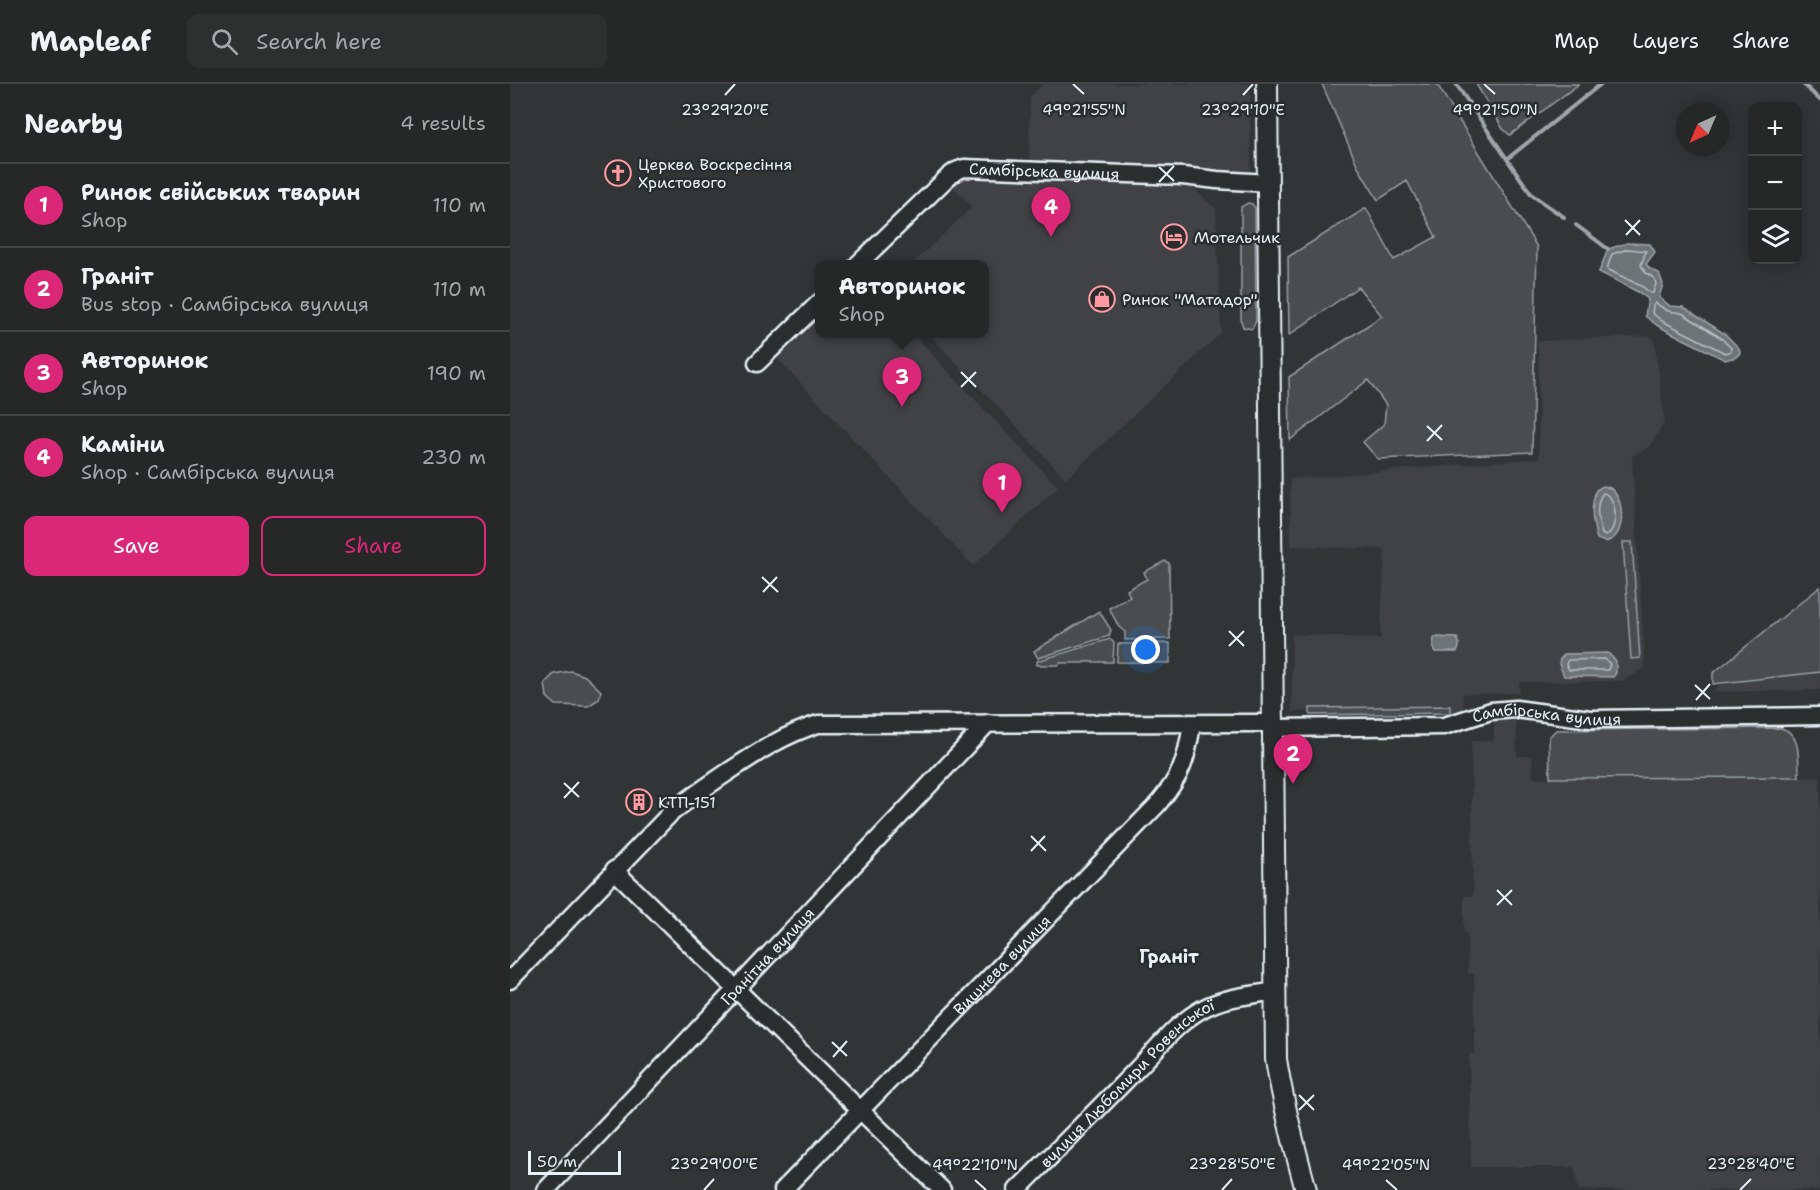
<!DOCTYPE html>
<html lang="en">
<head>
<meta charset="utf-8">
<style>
	body { margin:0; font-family:"Shantell Sans",sans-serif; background:#2e3030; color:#f1f3f6 }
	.controls { position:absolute; right:18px; top:18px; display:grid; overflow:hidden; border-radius:12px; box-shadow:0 3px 15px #0003 }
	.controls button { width:54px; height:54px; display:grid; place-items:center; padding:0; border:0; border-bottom:2px solid #424445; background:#262828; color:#f1f3f6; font:30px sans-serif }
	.compass { position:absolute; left:1166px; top:18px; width:54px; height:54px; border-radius:50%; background:#262828; box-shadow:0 3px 15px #0003; rotate:224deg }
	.scale { position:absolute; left:18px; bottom:15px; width:93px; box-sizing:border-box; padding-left:6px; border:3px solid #e8f1f8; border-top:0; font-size:16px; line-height:21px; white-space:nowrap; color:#e8f1f8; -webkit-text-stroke:4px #2a2d2e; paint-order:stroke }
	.you { position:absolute; left:636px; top:566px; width:21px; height:21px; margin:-15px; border:4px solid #fff; border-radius:50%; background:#1a73e8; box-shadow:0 0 0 9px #1a73e833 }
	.badge { display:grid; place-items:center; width:39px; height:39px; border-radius:50%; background:#db2777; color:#fff; font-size:20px; font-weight:700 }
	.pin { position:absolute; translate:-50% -50px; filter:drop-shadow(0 2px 3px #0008) }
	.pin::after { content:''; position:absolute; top:32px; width:21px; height:18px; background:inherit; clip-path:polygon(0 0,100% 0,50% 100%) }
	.popup { position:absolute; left:305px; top:176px; width:174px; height:78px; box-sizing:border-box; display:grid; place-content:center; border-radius:12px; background:#262828; filter:drop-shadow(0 2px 4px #0005); font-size:20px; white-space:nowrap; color:#a4a6a8 }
	.popup b { font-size:22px; color:#f1f3f6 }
	.popup::after { content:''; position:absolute; left:50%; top:100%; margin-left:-12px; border:12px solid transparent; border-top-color:#262828 }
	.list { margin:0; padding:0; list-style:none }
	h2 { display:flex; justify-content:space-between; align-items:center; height:78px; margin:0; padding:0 24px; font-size:26px }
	h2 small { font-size:20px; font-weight:400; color:#a4a6a8 }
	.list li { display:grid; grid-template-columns:39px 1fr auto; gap:18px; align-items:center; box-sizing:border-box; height:84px; padding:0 24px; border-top:2px solid #424445 }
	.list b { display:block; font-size:22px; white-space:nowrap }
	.list p { margin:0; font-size:20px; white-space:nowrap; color:#a4a6a8 }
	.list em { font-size:20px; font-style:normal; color:#a4a6a8 }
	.actions { display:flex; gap:12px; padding:18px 24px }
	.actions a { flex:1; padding:14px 0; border:2px solid #db2777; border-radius:12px; text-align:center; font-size:21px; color:#db2777 }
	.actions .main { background:#db2777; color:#fff }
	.icon { flex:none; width:33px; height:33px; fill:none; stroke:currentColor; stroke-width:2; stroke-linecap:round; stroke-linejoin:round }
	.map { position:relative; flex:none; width:1310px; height:1106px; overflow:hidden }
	header { display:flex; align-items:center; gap:36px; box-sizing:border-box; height:84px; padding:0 30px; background:#262828; border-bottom:2px solid #424445 }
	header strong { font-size:28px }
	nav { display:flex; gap:33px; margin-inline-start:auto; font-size:21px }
	.search { width:420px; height:54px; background:#2e3030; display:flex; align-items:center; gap:15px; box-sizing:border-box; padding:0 21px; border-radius:12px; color:#a4a6a8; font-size:22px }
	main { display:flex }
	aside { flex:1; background:#262828 }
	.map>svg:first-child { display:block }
</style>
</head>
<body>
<header>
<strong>Mapleaf</strong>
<div class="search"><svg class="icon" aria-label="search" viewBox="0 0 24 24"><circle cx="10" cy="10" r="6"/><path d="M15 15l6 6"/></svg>Search here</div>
<nav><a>Map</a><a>Layers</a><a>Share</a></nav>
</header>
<main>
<aside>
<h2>Nearby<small>4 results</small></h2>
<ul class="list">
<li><span class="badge">1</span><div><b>Ринок свійських тварин</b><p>Shop</p></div><em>110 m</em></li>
<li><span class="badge">2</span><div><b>Граніт</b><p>Bus stop · Самбірська вулиця</p></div><em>110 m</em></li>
<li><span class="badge">3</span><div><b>Авторинок</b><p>Shop</p></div><em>190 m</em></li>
<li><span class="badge">4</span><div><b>Каміни</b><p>Shop · Самбірська вулиця</p></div><em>230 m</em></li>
</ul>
<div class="actions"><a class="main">Save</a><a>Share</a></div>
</aside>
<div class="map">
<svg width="1310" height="1106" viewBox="0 0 1310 1106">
	<rect width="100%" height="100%" fill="#323536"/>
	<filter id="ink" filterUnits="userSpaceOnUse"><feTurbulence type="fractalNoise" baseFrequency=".0167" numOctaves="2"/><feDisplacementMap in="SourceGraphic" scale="12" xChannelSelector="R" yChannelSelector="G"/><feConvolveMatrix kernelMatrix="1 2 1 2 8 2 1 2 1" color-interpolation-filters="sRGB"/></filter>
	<g filter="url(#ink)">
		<path fill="#3f4244" d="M 533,0 L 740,0 L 741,91 L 519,81 L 520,13 Z
			M 454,90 L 679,100 L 706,125 L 711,249 L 556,395 L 419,250 L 474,250 L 474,180 L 402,180 L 462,123 L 442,101 Z
			M 309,227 L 310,250 L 403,250 L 548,403 L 463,482 L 264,271 Z
			M 1139,252 L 1144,255 L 1155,337 L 1140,362 L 1122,372 L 1135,584 L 1112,597 L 1009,598 L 1009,609 L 953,610 L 953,628 L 782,627 L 782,550 L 870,555 L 875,465 L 781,462 L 780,395 L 1029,374 L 1028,257 Z
			M 1310,515 L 1310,606 L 1202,608 L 1303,520 Z
			M 984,633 L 1006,633 L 1007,672 L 1022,672 L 1023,694 L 1310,693 L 1310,1106 L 1069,1106 L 1064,1083 L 961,1083 L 959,970 L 965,970 L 964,890 L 958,889 L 957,849 L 954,849 L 954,812 L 963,812 L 961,657 L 984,657 Z"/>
		<path fill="#494d4f" stroke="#989fa4" stroke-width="1.5" d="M 812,0 L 927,0 L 1027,163 L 1022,368 L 868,375 L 853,358 L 874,340 L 876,321 L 858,296 L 780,356 L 779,293 L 872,232 L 848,203 L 779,251 L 778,173 L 856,124 L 884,176 L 926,153 L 897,97 L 868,116 L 849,85 Z
			M 966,0 L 1069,0 L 1000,51 L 993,45 Z
			M 738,119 L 742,120 L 745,124 L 746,237 L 742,245 L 733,243 L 731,236 L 731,123 Z
			M 1113,458 L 1122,458 L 1130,574 L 1121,575 Z
			M 655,477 L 659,479 L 660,555 L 615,556 L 615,548 L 609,543 L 599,524 L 620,513 L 617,506 L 637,495 L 634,488 Z
			M 1310,503 L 1310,588 L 1203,600 L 1203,589 Z
			M 589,527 L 601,546 L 599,552 L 528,574 L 524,567 Z
			M 600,555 L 604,559 L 603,578 L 574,578 L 574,579 L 550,579 L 549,581 L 527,581 L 527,577 Z
			M 660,559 L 660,579 L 607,578 L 608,560 Z
			M 61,587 L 75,592 L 91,607 L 89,615 L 78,622 L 46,621 L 37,613 L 35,599 L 44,590 Z
			M 940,622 L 940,629 L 800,631 L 800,624 Z
			M 1271,644 C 1292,650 1288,675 1289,693 L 1040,694 L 1039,653 L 1046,646 Z"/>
		<path fill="#6e7376" stroke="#9fa5aa" stroke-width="1.5" d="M 1117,159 L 1140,160 L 1145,168 L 1136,180 L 1140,185 L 1149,189 L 1153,200 L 1149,213 L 1160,222 L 1173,223 L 1215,250 L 1229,264 L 1230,269 L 1226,273 L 1215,276 L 1148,242 L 1135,232 L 1138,215 L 1130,209 L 1089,188 L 1098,165 Z
			M 1093,402 C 1098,403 1102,404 1105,409 C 1115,422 1115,454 1095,458 L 1087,455 C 1082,436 1080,426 1086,406 Z
			M 927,553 L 947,554 C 950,559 950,563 947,568 L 925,568 L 923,562 L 924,554 Z
			M 1098,569 L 1106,577 L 1106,589 L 1103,593 L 1054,592 L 1049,580 L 1050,575 L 1055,570 Z"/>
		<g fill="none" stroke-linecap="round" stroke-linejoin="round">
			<path stroke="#b7bfc4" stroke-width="1.5" d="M 1118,165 L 1136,167 L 1131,181 L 1136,189 L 1144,194 L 1146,200 L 1143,209 L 1140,209 L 1133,203 L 1097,185 L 1102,170 Z
				M 1145,219 L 1158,227 L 1172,229 L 1211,254 L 1221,264 L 1221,267 L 1215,269 L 1152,237 L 1142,229 L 1143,221 Z
				M 1093,409 C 1108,412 1109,445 1096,452 L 1092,450 C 1088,436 1084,421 1093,409 Z
				M 1095,575 L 1100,580 L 1098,586 L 1059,586 L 1056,580 L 1058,576 Z"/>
			<path stroke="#9fa5aa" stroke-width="4" d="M 946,0 L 997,75 L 1091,0
				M 1293,0 L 1310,16
				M 997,75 L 1022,111 L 1054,133
				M 1066,141 L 1098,165"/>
			<g stroke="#e8f1f8" stroke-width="21">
				<g id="minor">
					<path id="s1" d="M 348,180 L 438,93 L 446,87 L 454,84 L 673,92 L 707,96 L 758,99"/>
					<path d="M 247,279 L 310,218"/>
					<path id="s2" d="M 763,644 L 934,642 L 981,627 L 1006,625 L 1080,635 L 1310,632"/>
					<path d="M 104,786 L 432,1106"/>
					<path d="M 0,896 L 160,730 C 179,714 200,700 221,686 C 251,666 274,651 308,640 L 763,639"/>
					<path id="s3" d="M 36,1106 L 478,639"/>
					<path id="s4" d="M 273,1106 L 647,721 C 672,691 676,678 682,640"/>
					<path id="s5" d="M 507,1106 C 547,1066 587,1026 627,985 C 649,963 666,939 694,924 C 715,913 743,911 766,907"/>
				</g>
			</g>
			<g stroke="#e8f1f8" stroke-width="24">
				<path id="major" d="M 757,0 L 766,975 C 773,1020 784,1062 796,1106"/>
			</g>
			<use href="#minor" stroke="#2a2d2e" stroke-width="16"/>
			<use href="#major" stroke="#2a2d2e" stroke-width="20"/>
		</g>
	</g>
	<path fill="none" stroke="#e8f1f8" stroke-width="2" d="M 563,0 L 574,10M 974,0 L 985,10M 215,11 L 225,0M 733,11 L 743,0M 649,83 L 664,97M 649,98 L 664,82M 1115,136 L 1130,151M 1116,151 L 1130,136M 451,288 L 466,303M 451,303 L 466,288M 917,342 L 932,356M 917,357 L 932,341M 252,493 L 268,508M 253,508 L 267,493M 719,547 L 734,562M 719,562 L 734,547M 1185,601 L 1200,615M 1186,616 L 1200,600M 54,699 L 69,713M 54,714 L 69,698M 521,752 L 536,767M 521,767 L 535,752M 987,806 L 1002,821M 987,821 L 1002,806M 322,958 L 337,972M 323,973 L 337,957M 789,1011 L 804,1026M 789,1026 L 804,1011M 465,1096 L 476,1106M 876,1096 L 887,1106M 194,1106 L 204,1095M 712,1106 L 722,1095M 1230,1106 L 1241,1095"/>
	<defs>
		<g id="church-ring" transform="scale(1.35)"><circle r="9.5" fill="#2a2d2e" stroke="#ff9aa2" stroke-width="1.5"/><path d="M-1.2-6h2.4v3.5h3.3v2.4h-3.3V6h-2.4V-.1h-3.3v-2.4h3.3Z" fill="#ff9aa2"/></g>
		<g id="hotel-ring" transform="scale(1.35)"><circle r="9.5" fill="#2a2d2e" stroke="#ff9aa2" stroke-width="1.5"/><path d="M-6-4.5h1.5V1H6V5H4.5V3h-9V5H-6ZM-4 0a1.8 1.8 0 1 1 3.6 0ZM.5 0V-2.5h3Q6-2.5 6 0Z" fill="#ff9aa2"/></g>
		<g id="shop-ring" transform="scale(1.35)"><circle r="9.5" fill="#2a2d2e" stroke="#ff9aa2" stroke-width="1.5"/><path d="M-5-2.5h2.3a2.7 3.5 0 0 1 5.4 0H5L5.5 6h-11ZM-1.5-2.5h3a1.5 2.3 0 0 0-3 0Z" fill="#ff9aa2"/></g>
		<g id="building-ring" transform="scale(1.35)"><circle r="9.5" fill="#2a2d2e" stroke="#ff9aa2" stroke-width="1.5"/><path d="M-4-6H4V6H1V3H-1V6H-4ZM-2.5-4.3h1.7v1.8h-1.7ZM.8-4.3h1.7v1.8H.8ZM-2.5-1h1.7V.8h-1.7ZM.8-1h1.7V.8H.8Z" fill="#ff9aa2"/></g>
	</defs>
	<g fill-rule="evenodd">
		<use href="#church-ring" x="108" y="89"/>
		<use href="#hotel-ring" x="664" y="153"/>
		<use href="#shop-ring" x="592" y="215"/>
		<use href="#building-ring" x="129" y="718"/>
	</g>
	<g text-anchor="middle" stroke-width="5" stroke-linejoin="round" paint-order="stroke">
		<g font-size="16" fill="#e8f1f8" stroke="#2a2d2e" text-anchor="start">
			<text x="128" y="86">Церква Воскресіння<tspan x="128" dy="18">Христового</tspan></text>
			<text x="684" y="159">Мотельчик</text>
			<text x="612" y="221">Ринок "Матадор"</text>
			<text x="148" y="724">КТП-151</text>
		</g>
		<g font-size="16" fill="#e8f1f8" stroke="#2a2d2e">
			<text dy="6" stroke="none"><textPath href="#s1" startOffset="224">Самбірська вулиця</textPath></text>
			<text dy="6" stroke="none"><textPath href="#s2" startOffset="276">Самбірська вулиця</textPath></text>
			<text dy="6" stroke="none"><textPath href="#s3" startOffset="322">Гранітна вулиця</textPath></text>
			<text dy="6" stroke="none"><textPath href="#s4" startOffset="314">Вишнева вулиця</textPath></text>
			<text dy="6" stroke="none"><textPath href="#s5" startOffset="154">вулиця Любомири Ровенської</textPath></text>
		</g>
		<g font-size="18" font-weight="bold" fill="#e8f1f8" stroke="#2a2d2e">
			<text x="659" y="879">Граніт</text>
		</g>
	</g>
	<g font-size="15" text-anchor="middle" fill="#e8f1f8" stroke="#2a2d2e" stroke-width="5" stroke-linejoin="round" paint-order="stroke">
		<text x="574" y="31">49°21'55"N</text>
		<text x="985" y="31">49°21'50"N</text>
		<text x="215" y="31">23°29'20"E</text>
		<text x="733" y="31">23°29'10"E</text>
		<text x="204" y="1085">23°29'00"E</text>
		<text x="722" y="1085">23°28'50"E</text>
		<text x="1241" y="1085">23°28'40"E</text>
		<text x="465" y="1086">49°22'10"N</text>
		<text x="876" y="1086">49°22'05"N</text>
	</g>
</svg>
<div class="controls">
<button>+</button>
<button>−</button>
<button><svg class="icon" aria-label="layers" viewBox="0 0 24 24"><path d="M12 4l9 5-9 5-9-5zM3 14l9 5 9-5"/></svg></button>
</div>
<svg class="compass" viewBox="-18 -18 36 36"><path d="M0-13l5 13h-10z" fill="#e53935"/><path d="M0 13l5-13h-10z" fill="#a4a6a8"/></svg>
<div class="scale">50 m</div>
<div class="you"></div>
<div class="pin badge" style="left:492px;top:429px">1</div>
<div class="pin badge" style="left:783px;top:700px">2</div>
<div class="pin badge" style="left:392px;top:323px">3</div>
<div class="popup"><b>Авторинок</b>Shop</div>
<div class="pin badge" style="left:541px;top:153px">4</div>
</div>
</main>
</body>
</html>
